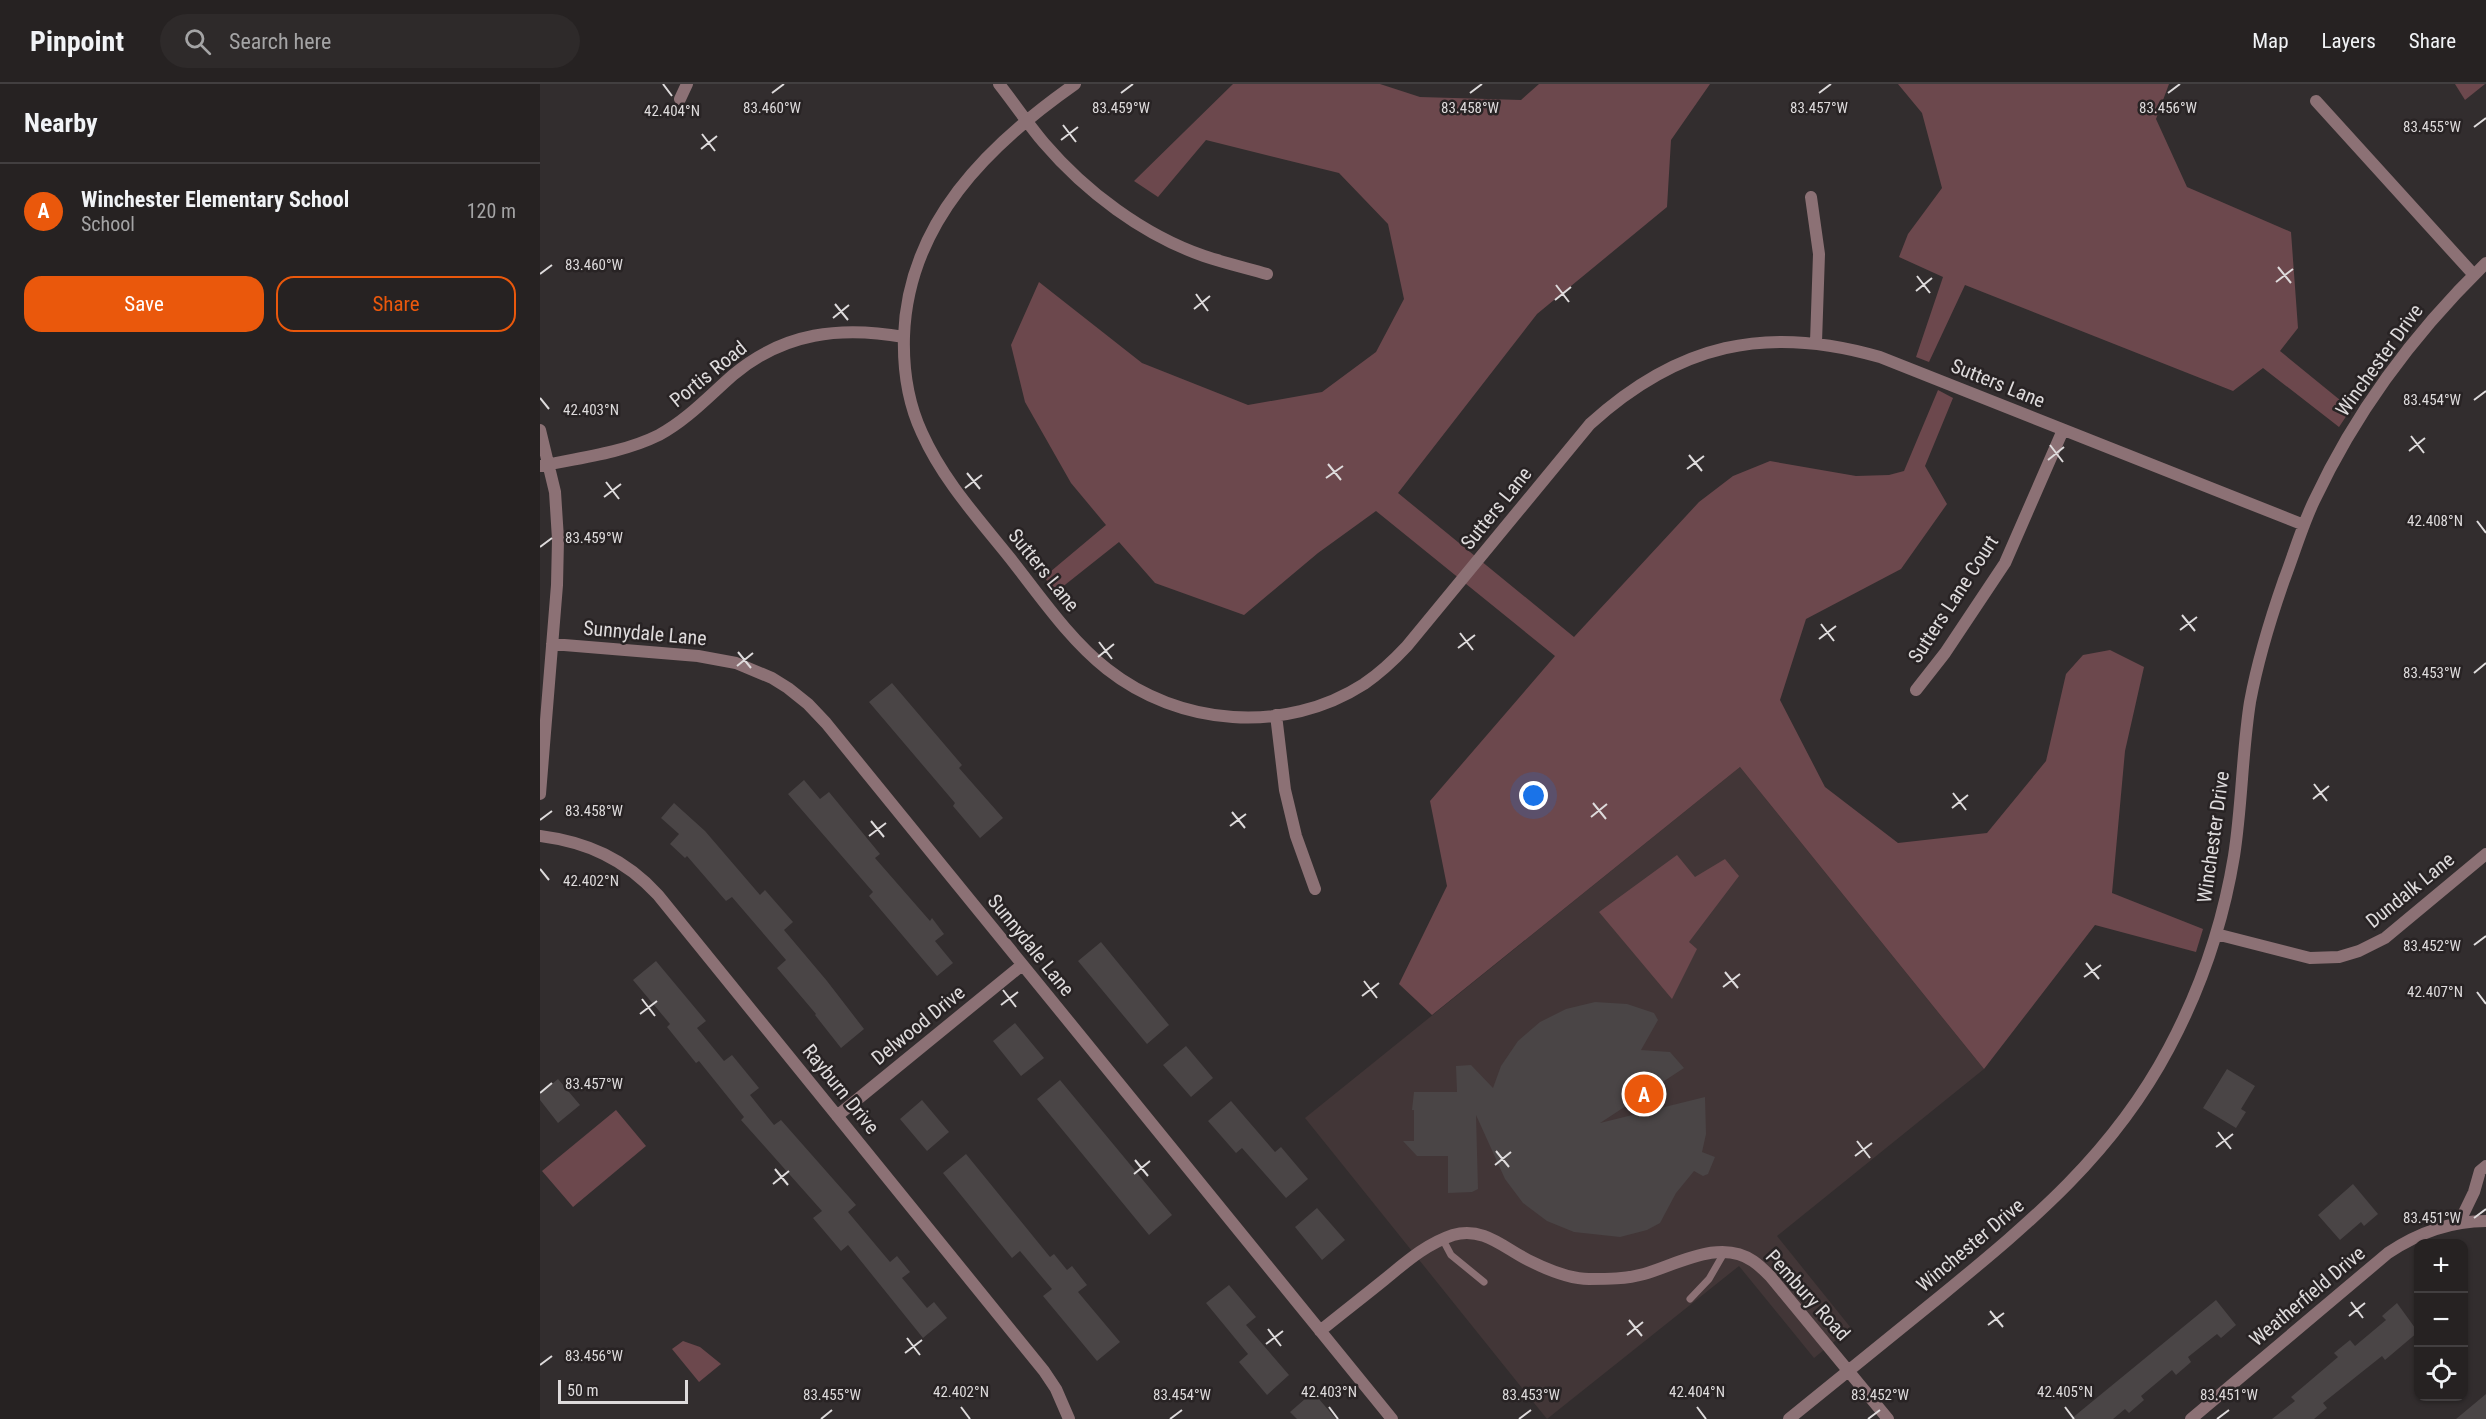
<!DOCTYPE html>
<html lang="en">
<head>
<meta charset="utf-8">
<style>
	body { margin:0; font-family:"Roboto Condensed",sans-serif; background:#2e2a2a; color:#f1f3f6 }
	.controls { position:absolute; right:18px; bottom:18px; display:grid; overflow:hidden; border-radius:12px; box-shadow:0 2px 4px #0004 }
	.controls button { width:54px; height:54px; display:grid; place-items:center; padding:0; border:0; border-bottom:2px solid #423f40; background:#262222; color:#f1f3f6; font:30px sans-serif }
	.scale { position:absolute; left:18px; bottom:15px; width:130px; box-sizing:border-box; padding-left:6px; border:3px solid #dedbdc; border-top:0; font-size:16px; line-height:21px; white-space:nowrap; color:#dedbdc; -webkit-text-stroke:4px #282324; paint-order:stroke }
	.you { position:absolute; left:994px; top:712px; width:21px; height:21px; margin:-15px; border:4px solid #fff; border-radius:50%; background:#1a73e8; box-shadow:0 0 0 9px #1a73e833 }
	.badge { display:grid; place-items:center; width:39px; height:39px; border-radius:50%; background:#ea580c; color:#fff; font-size:20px; font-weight:700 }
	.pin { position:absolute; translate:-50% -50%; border:3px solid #fff; box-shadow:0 2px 6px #0006 }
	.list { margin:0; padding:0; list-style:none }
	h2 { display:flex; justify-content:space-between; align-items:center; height:78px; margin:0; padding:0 24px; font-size:26px }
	h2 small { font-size:20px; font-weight:400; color:#a4a4a5 }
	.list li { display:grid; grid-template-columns:39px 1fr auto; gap:18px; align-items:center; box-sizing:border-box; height:96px; padding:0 24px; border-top:2px solid #423f40 }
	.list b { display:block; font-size:22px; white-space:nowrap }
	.list p { margin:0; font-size:20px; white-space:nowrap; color:#a4a4a5 }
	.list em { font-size:20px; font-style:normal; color:#a4a4a5 }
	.actions { display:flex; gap:12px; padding:18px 24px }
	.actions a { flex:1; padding:14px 0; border:2px solid #ea580c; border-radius:18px; text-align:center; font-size:21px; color:#ea580c }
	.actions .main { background:#ea580c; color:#fff }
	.icon { flex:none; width:33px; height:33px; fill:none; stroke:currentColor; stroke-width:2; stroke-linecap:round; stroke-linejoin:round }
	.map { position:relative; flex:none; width:1946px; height:1335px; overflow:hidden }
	header { display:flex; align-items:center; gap:36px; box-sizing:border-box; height:84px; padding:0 30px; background:#262222; border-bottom:2px solid #423f40 }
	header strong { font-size:28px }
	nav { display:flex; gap:33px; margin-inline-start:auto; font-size:21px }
	.search { width:420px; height:54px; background:#2e2a2a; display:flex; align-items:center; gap:15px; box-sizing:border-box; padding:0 21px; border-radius:33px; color:#a4a4a5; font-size:22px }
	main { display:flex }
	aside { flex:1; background:#262222 }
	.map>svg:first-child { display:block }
</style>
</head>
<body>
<header>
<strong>Pinpoint</strong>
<div class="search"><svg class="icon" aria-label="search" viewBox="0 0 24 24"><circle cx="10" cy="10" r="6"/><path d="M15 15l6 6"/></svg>Search here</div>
<nav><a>Map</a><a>Layers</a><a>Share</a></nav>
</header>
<main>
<aside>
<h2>Nearby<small></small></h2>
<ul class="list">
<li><span class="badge">A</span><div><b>Winchester Elementary School</b><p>School</p></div><em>120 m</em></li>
</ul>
<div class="actions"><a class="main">Save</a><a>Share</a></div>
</aside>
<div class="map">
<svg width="1946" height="1335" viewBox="0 0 1946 1335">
	<rect width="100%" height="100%" fill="#322d2e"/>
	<path fill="#423637" d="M 1200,683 L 1444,985 L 1237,1152 L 1311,1244 L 1274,1274 L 1199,1182 L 1007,1335 L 765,1034 Z"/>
	<path fill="#6c484d" d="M 693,0 L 840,0 L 880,13 L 981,16 L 999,0 L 1170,0 L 1131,56 L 1127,123 L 997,230 L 858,409 L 1034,553 L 1159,418 L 1193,392 L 1230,377 L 1316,392 L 1349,391 L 1364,387 L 1398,306 L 1413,314 L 1385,382 L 1407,420 L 1361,485 L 1266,535 L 1240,616 L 1285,703 L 1358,759 L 1447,749 L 1506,677 L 1526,590 L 1543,571 L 1570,566 L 1604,583 L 1585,667 L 1572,809 L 1663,845 L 1656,868 L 1555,841 L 1444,985 L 1200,683 L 892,931 L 859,900 L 907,802 L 890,717 L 1015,572 L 836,427 L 778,469 L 704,531 L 615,499 L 579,458 L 516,508 L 504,493 L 566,441 L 531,399 L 485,318 L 471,261 L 499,198 L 602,279 L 708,321 L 782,308 L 836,268 L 864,215 L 848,140 L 799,89 L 666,56 L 618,113 L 594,97 Z
		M 1358,0 L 1629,0 L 1616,35 L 1647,103 L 1751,148 L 1758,244 L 1740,267 L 1811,325 L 1799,343 L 1723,284 L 1693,307 L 1425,201 L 1389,278 L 1376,273 L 1403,193 L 1359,173 L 1368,150 L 1402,104 L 1382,29 Z
		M 1915,0 L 1945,0 L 1925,16 Z
		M 1137,771 L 1155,793 L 1185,775 L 1199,792 L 1149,858 L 1157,865 L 1132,915 L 1059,828 Z
		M 76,1026 L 106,1062 L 33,1123 L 2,1087 Z
		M 143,1257 L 160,1263 L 181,1280 L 159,1298 L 132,1265 Z"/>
	<path fill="#4a4546" d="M 352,599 L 422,681 L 419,684 L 463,734 L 440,754 L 413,722 L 415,719 L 329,618 Z
		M 264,696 L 280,715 L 289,708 L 340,770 L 335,774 L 390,837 L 392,834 L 404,850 L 395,857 L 413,879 L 397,892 L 329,812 L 333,808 L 248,710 Z
		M 134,719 L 165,747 L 220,811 L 225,806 L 253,838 L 244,846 L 287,897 L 324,945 L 301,964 L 275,931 L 276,930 L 237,884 L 246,876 L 192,813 L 186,817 L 147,772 L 145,774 L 130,760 L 139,750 L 121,734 Z
		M 561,858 L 629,941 L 607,960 L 538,877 Z
		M 116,877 L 166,937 L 157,944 L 184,977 L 192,971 L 219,1004 L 210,1011 L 234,1041 L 241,1036 L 316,1121 L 308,1128 L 350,1178 L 357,1172 L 370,1188 L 362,1194 L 387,1224 L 394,1218 L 407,1234 L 383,1254 L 308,1161 L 301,1167 L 273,1134 L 282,1127 L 201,1036 L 204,1033 L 159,977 L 156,979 L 127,943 L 130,940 L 93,896 Z
		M 1055,918 L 1087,920 L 1114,929 L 1118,936 L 1101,966 L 1130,968 L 1144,984 L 1060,1039 L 1165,1013 L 1166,1050 L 1162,1068 L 1175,1073 L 1168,1090 L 1163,1092 L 1154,1087 L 1136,1109 L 1120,1139 L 1107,1146 L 1080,1153 L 1034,1148 L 1007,1137 L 983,1119 L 965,1095 L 936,1031 L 938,1105 L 932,1108 L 908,1109 L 908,1072 L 877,1072 L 863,1057 L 874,1057 L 874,1026 L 872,1026 L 874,1008 L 917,1008 L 916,982 L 931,981 L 953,1004 L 961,982 L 978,957 L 1000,938 L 1026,925 Z
		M 475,939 L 504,974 L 481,992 L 453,957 Z
		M 646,962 L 673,994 L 651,1013 L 623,981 Z
		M 1687,985 L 1715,1002 L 1701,1025 L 1706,1028 L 1696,1044 L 1663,1024 Z
		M 18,995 L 40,1021 L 18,1039 L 0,1016 L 0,1010 Z
		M 520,996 L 632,1131 L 609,1151 L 497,1015 Z
		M 382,1016 L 409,1048 L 387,1067 L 360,1035 Z
		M 691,1017 L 735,1068 L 741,1063 L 768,1095 L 746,1114 L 702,1064 L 696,1069 L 668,1037 Z
		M 426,1070 L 510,1173 L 514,1170 L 527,1186 L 532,1182 L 547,1201 L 538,1208 L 580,1258 L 557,1277 L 503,1212 L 512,1205 L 480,1167 L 472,1174 L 403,1089 Z
		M 1813,1100 L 1838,1130 L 1824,1142 L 1821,1138 L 1800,1156 L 1778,1131 Z
		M 777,1124 L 805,1156 L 782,1176 L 755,1143 Z
		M 689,1201 L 716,1233 L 706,1241 L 749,1291 L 727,1311 L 699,1278 L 708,1270 L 666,1219 Z
		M 1676,1216 L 1696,1241 L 1681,1254 L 1677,1250 L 1648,1273 L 1651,1278 L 1636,1291 L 1632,1286 L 1601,1312 L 1604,1316 L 1589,1329 L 1585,1325 L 1573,1335 L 1531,1335 Z
		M 1857,1219 L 1878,1248 L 1845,1276 L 1842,1272 L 1783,1319 L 1787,1324 L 1774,1335 L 1732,1335 L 1755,1317 L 1751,1313 L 1798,1273 L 1794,1269 L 1810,1256 L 1815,1262 L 1846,1236 L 1842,1232 Z
		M 773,1308 L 796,1335 L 757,1335 L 750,1328 Z
		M 1946,1310 L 1946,1335 L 1916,1335 Z"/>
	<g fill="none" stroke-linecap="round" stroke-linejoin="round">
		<path stroke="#8c7175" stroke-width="7" d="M 903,1156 L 911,1171 L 944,1198
			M 1150,1215 L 1169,1195 L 1184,1169"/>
		<path stroke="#8c7175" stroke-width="12" d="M 459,0 C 474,19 488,40 504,59 C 545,107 603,151 664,172 C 685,179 706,184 727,190
			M 535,0 C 448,61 368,139 364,252 C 363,285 368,319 382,349 C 403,396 438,434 470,474 C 500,512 529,555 567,585 C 639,642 745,651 824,600 C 840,589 854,576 867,562 L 1050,340 C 1138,260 1226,240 1340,273 L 1764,441
			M 140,15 L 147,0
			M 1776,17 L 1934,191
			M 1271,113 L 1279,170 L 1276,258
			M 0,346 L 15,408 L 18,455 L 17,501 L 0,710
			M 0,382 C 39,374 83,369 119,351 C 147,336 169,312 193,291 C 244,248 301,242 364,253
			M 12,560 L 158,572 L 196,579 L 232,594 L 248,604 L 268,620 L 286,639 L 852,1335
			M 1376,606 L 1405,569 L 1465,479 L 1523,346
			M 736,631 L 745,706 L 756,752 L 775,805
			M 0,752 C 47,758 85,775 118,811 L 504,1287 L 516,1305 L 529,1335
			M 1676,850 L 1770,874 L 1799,873 L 1819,867 L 1845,854 L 1946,770
			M 297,1032 L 482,881
			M 1919,1139 L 1934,1108 L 1940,1087 L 1946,1082
			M 780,1247 C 801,1230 823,1213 844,1196 C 866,1178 886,1160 913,1151 C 943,1142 964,1164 988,1176 C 1006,1185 1029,1195 1049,1195 C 1067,1195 1086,1195 1104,1190 C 1136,1181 1180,1154 1213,1177 C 1219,1181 1225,1187 1230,1192 L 1348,1335
			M 1249,1335 C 1300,1294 1351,1252 1402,1211 C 1493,1136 1573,1070 1629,964 C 1661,904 1683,839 1694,772 C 1702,721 1702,669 1710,618 C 1718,575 1730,536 1744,496 C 1754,470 1762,442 1774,417 C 1816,327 1875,248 1946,179
			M 1651,1335 L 1848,1169 C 1878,1149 1910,1137 1946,1137"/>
	</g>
	<path fill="none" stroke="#dedbdc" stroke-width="2" d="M 123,0 L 132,12M 232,9 L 244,0M 581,9 L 593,0M 930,9 L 942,0M 1279,9 L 1291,0M 1628,9 L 1640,0M 523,41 L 536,58M 1934,43 L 1946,34M 162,50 L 175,67M 521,56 L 538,43M 161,65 L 177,52M 1738,183 L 1751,199M 0,190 L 12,181M 1377,192 L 1390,209M 1736,198 L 1753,185M 1016,201 L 1029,218M 1376,207 L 1392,194M 656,210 L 668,227M 1015,216 L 1031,203M 295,220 L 308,236M 654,225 L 670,212M 293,234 L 309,221M 0,314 L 9,325M 1934,316 L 1946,307M 1871,352 L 1884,369M 1510,361 L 1523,378M 1869,367 L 1885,354M 1149,371 L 1162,387M 1508,376 L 1524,363M 788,380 L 801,396M 1147,385 L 1164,372M 427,389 L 440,405M 786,394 L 803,382M 66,398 L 79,415M 425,404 L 442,391M 64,413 L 81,400M 1937,437 L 1946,449M 0,463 L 12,454M 1642,531 L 1655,547M 1281,540 L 1294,557M 1640,546 L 1657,533M 920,549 L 933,566M 1279,555 L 1296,542M 559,558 L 572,575M 918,564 L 935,551M 198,568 L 211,584M 558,573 L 574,560M 197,582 L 213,569M 1934,589 L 1946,579M 1774,700 L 1787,717M 1413,709 L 1426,726M 1773,715 L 1789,702M 1053,719 L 1066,735M 1412,724 L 1428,711M 692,728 L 705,744M 1051,733 L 1067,720M 0,736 L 12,727M 331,737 L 344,753M 690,742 L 706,730M 329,752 L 346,739M 0,785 L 9,796M 1934,861 L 1946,852M 1546,879 L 1559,895M 1185,888 L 1198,904M 1544,893 L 1561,881M 824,897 L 837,914M 1183,903 L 1200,890M 463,906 L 476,923M 1937,908 L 1946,920M 822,912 L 839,899M 102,915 L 115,932M 461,921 L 478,908M 100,930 L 117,917M 0,1009 L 12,999M 1678,1048 L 1691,1065M 1317,1057 L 1330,1074M 1676,1063 L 1693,1050M 956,1067 L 969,1083M 1315,1072 L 1332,1059M 595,1076 L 608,1092M 955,1081 L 971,1068M 235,1085 L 248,1101M 594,1090 L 610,1077M 233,1100 L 249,1087M 1934,1134 L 1946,1125M 1811,1218 L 1823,1234M 1450,1227 L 1463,1243M 1809,1232 L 1825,1219M 1089,1236 L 1102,1252M 1448,1241 L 1464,1229M 728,1245 L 741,1262M 1087,1251 L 1103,1238M 367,1254 L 380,1271M 726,1260 L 743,1247M 365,1269 L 382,1256M 0,1281 L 12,1272M 421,1323 L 430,1335M 789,1323 L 798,1335M 1157,1323 L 1166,1335M 1525,1323 L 1534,1335M 281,1335 L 292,1326M 630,1335 L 642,1326M 979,1335 L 991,1326M 1328,1335 L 1340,1326M 1677,1335 L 1689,1326"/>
	<g text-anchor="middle" stroke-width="5" stroke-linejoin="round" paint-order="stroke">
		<g font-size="20" fill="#dedbdc" stroke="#282324">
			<text transform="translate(1839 276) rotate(-54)" y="7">Winchester Drive</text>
			<text transform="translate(168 290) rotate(-39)" y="7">Portis Road</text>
			<text transform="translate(1458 299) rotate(22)" y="7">Sutters Lane</text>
			<text transform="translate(956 424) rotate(-51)" y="7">Sutters Lane</text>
			<text transform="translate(504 486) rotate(51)" y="7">Sutters Lane</text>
			<text transform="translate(1413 515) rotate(-57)" y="7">Sutters Lane Court</text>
			<text transform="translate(105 549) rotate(5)" y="7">Sunnydale Lane</text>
			<text transform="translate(1673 753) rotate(-82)" y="7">Winchester Drive</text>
			<text transform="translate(1870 806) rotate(-39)" y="7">Dundalk Lane</text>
			<text transform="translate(491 861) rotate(51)" y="7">Sunnydale Lane</text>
			<text transform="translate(378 941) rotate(-39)" y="7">Delwood Drive</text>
			<text transform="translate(301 1005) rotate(51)" y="7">Rayburn Drive</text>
			<text transform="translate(1430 1161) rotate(-40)" y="7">Winchester Drive</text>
			<text transform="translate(1268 1211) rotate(48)" y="7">Pembury Road</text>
			<text transform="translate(1767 1212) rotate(-40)" y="7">Weatherfield Drive</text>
		</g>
	</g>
	<g font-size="15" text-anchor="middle" fill="#dedbdc" stroke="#282324" stroke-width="5" stroke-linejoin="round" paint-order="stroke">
		<text x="232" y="29">83.460°W</text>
		<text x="581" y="29">83.459°W</text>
		<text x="930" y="29">83.458°W</text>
		<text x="1279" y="29">83.457°W</text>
		<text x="1628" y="29">83.456°W</text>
		<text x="132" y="32">42.404°N</text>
		<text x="1892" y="48">83.455°W</text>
		<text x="54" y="186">83.460°W</text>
		<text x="1892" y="321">83.454°W</text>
		<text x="51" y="331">42.403°N</text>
		<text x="1895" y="442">42.408°N</text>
		<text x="54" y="459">83.459°W</text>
		<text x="1892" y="594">83.453°W</text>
		<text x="54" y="732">83.458°W</text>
		<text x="51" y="802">42.402°N</text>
		<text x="1892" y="867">83.452°W</text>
		<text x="1895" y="913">42.407°N</text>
		<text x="54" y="1005">83.457°W</text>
		<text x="1892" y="1139">83.451°W</text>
		<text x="54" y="1277">83.456°W</text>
		<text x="421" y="1313">42.402°N</text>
		<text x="789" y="1313">42.403°N</text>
		<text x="1157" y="1313">42.404°N</text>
		<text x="1525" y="1313">42.405°N</text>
		<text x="292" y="1316">83.455°W</text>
		<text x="642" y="1316">83.454°W</text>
		<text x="991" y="1316">83.453°W</text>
		<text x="1340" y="1316">83.452°W</text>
		<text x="1689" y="1316">83.451°W</text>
	</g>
</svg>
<div class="controls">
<button>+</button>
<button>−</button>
<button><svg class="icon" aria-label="locate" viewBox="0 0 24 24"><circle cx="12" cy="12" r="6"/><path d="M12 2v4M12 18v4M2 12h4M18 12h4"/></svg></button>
</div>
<div class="scale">50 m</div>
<div class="you"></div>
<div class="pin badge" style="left:1104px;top:1010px">A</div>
</div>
</main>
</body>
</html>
